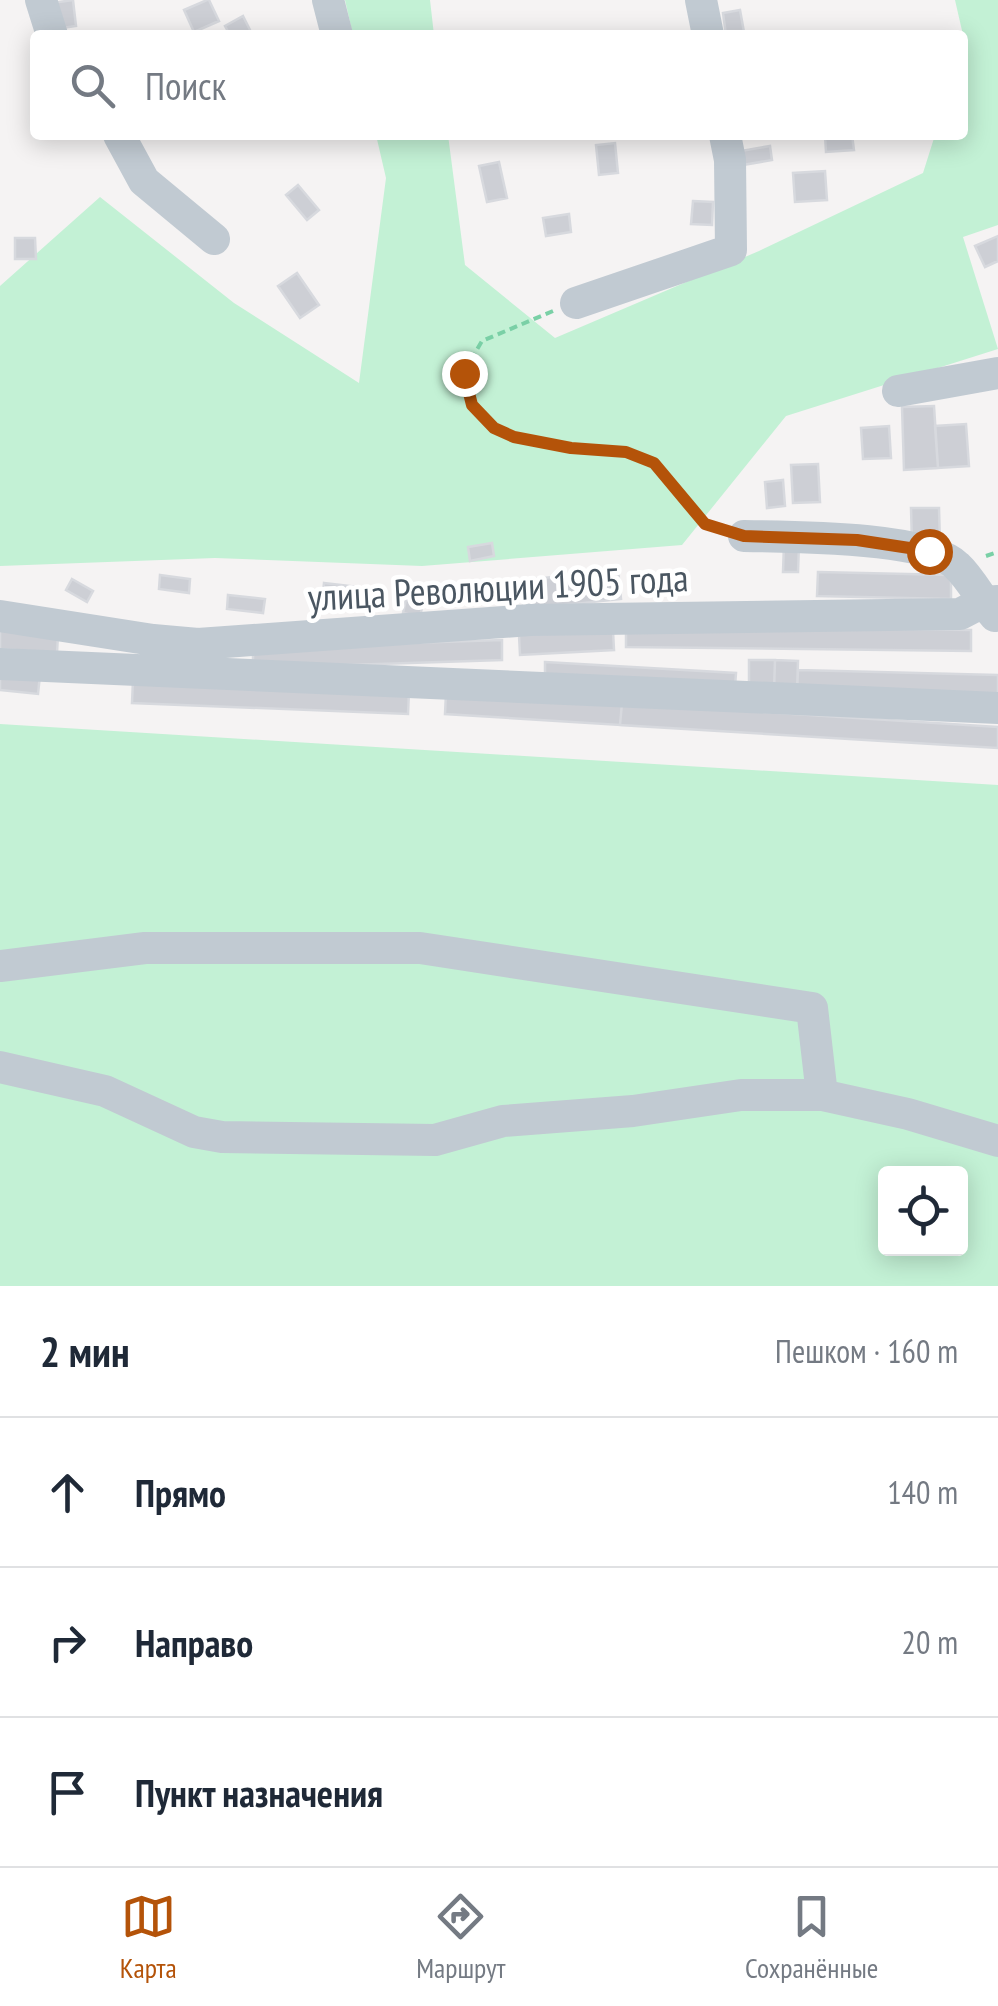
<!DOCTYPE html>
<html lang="ru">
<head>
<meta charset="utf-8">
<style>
	body { margin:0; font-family:"PT Sans Narrow",sans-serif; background:#f2f2f3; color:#1f2937 }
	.controls { position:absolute; right:30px; bottom:30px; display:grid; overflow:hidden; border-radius:10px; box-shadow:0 5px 25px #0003 }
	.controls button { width:90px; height:90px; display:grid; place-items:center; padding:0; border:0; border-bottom:2px solid #e0e1e3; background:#fff; color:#1f2937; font:50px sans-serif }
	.stop { position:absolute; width:30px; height:30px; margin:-22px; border:8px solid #b45309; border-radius:50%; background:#fff }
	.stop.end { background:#b45309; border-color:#fff; box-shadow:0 2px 10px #0008 }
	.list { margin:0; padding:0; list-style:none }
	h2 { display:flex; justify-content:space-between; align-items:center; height:130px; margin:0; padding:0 40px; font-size:42px }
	h2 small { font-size:32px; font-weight:400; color:#747a83 }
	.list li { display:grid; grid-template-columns:65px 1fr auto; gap:30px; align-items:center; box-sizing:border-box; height:150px; padding:0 40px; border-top:2px solid #e0e1e3 }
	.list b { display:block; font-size:38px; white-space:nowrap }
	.list em { font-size:32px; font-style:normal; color:#747a83 }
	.icon { flex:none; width:55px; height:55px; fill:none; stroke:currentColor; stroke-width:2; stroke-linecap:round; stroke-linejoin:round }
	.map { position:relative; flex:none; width:998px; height:1286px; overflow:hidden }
	.search { position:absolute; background:#fff; box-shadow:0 5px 25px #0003; left:30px; right:30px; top:30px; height:110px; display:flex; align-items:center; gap:25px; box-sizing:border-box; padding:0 35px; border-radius:10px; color:#747a83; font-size:38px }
	.sheet { height:580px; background:#fff }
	nav { display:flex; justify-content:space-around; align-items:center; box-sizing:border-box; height:140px; border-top:2px solid #e0e1e3; background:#fff; font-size:28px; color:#747a83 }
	nav a { display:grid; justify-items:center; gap:5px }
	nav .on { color:#b45309 }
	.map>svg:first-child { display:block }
</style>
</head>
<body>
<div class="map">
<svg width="998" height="1286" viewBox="0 0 998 1286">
	<rect width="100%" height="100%" fill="#f5f3f3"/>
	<path fill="#c3f1d5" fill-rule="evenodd" d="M 345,0 L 430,0 L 434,35 L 353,35 Z
		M 955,0 L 998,0 L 998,225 L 963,237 L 998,349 L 786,416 L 682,545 L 422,566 L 215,558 L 0,566 L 0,286 L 100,197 L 234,303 L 359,383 L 386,178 L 376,135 L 448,135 L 465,265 L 555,338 L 759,251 L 923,173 L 935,135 L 963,135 L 963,35 Z
		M 0,724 L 998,785 L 998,1286 L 0,1286 ZM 886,1174 L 960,1174 L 960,1248 L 886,1248 Z"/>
	<path fill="#cdcfd5" stroke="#d7d9de" stroke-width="2.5" d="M 73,0 L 76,26 L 55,29 L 52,3 Z
		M 207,0 L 209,0 L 219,21 L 194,32 L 184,10 Z
		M 740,10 L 744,32 L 726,35 L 723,13 Z
		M 243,16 L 250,30 L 240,35 L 230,35 L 225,26 Z
		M 825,135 L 852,135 L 854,150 L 826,152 Z
		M 615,143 L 618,173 L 599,175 L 596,145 Z
		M 770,146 L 772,160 L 743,165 L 741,151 Z
		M 499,162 L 507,198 L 487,202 L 479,166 Z
		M 825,171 L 827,200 L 795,202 L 793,173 Z
		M 298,185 L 319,210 L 307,220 L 286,195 Z
		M 693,201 L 713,202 L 712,225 L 691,224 Z
		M 569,214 L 571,232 L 546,236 L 543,218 Z
		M 998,236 L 998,261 L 985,267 L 975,246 Z
		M 15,238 L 35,238 L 36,259 L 15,259 Z
		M 297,273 L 319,305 L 300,318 L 278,286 Z
		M 934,406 L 938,468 L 904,470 L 902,407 Z
		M 966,424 L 969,466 L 938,468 L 935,426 Z
		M 889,426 L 891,458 L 863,459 L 861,428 Z
		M 818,464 L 820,502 L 793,503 L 791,465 Z
		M 783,480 L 785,506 L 767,508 L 765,482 Z
		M 911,508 L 939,508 L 940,543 L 912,544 Z
		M 492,543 L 494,556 L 470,561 L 468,547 Z
		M 784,544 L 799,544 L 798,572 L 783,572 Z
		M 618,570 L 621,599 L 528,609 L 524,580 Z
		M 818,572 L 951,575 L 951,599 L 817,596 Z
		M 160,575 L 190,579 L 189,593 L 159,589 Z
		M 72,579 L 93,591 L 87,602 L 66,590 Z
		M 324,583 L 359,587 L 357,605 L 322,602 Z
		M 228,595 L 265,599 L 263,613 L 227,609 Z
		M 407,595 L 424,598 L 420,617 L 403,613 Z
		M 626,626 L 971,630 L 971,651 L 626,647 Z
		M 0,630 L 58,635 L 57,653 L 0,649 Z
		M 613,631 L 614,650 L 520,655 L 519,635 Z
		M 502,640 L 502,660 L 253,668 L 253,648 Z
		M 749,660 L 775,660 L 774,691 L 749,690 Z
		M 775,660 L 798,661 L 797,692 L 774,691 Z
		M 545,662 L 736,673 L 735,687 L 545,676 Z
		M 0,670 L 40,675 L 38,694 L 0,690 Z
		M 798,670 L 998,675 L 998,698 L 797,692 Z
		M 133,680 L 409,691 L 408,714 L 132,703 Z
		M 446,693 L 622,703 L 620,725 L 445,714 Z
		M 622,703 L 998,727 L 998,748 L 620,725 Z"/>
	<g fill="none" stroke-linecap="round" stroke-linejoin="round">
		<path stroke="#7ad0a6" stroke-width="4" stroke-dasharray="8 5" stroke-linecap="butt" d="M 553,311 L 482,341 L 463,373 L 472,405 L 494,428 L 514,437 L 571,448 L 627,452 L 655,463 L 705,524 L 721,529
			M 986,556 L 998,552"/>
		<path stroke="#c1cad2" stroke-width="32" d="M 41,0 L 52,35
			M 328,0 L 337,35
			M 701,0 L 708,35
			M 119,135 L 144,181 L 214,239
			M 576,303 L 731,250 L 730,160 L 725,135
			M 898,391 L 998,373
			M 744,536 C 788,537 927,536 957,566 C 972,580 981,600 995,616
			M 0,616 L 153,640 L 198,644 L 530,620 L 960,614 L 983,602 L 998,601
			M 0,664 L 998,708
			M 0,966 L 145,948 L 420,948 L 812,1008 L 822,1095
			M 0,1067 L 105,1091 L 194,1132 L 222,1137 L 435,1140 L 503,1121 L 633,1111 L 741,1095 L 822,1095 L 908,1114 L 998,1141"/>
	</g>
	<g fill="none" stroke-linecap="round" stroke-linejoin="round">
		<path stroke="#b45309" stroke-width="12" d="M 464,373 L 472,405 L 494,428 L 514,437 L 571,448 L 626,452 L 654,463 L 705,524 L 744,536 L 857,540 L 929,551"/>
	</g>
	<g text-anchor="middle" stroke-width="9" stroke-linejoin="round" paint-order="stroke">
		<g font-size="38" fill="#4a5661" stroke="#fff">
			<text transform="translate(498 588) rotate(-3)" y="13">улица Революции 1905 года</text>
		</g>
	</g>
</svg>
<div class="controls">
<button><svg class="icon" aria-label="locate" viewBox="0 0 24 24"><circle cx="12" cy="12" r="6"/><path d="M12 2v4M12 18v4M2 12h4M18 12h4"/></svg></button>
</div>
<div class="stop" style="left:929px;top:551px"></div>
<div class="stop end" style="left:464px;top:373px"></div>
<div class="search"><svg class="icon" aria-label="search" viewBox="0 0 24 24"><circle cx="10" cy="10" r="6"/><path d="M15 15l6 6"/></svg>Поиск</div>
</div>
<section class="sheet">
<h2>2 мин<small>Пешком · 160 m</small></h2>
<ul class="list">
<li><svg class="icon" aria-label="ahead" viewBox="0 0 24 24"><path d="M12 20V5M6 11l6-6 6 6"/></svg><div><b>Прямо</b></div><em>140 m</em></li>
<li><svg class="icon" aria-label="right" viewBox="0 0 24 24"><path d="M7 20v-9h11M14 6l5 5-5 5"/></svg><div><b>Направо</b></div><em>20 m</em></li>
<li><svg class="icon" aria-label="arrive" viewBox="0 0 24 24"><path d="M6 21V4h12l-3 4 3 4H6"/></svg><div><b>Пункт назначения</b></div></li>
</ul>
</section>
<nav>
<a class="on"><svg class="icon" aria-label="map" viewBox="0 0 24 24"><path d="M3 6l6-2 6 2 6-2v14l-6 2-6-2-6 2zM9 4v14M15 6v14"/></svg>Карта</a>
<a><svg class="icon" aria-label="directions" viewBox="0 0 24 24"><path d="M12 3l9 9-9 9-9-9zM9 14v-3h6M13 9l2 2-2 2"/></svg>Маршрут</a>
<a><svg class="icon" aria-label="saved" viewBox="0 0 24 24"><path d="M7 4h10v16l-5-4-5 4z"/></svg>Сохранённые</a>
</nav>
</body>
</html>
